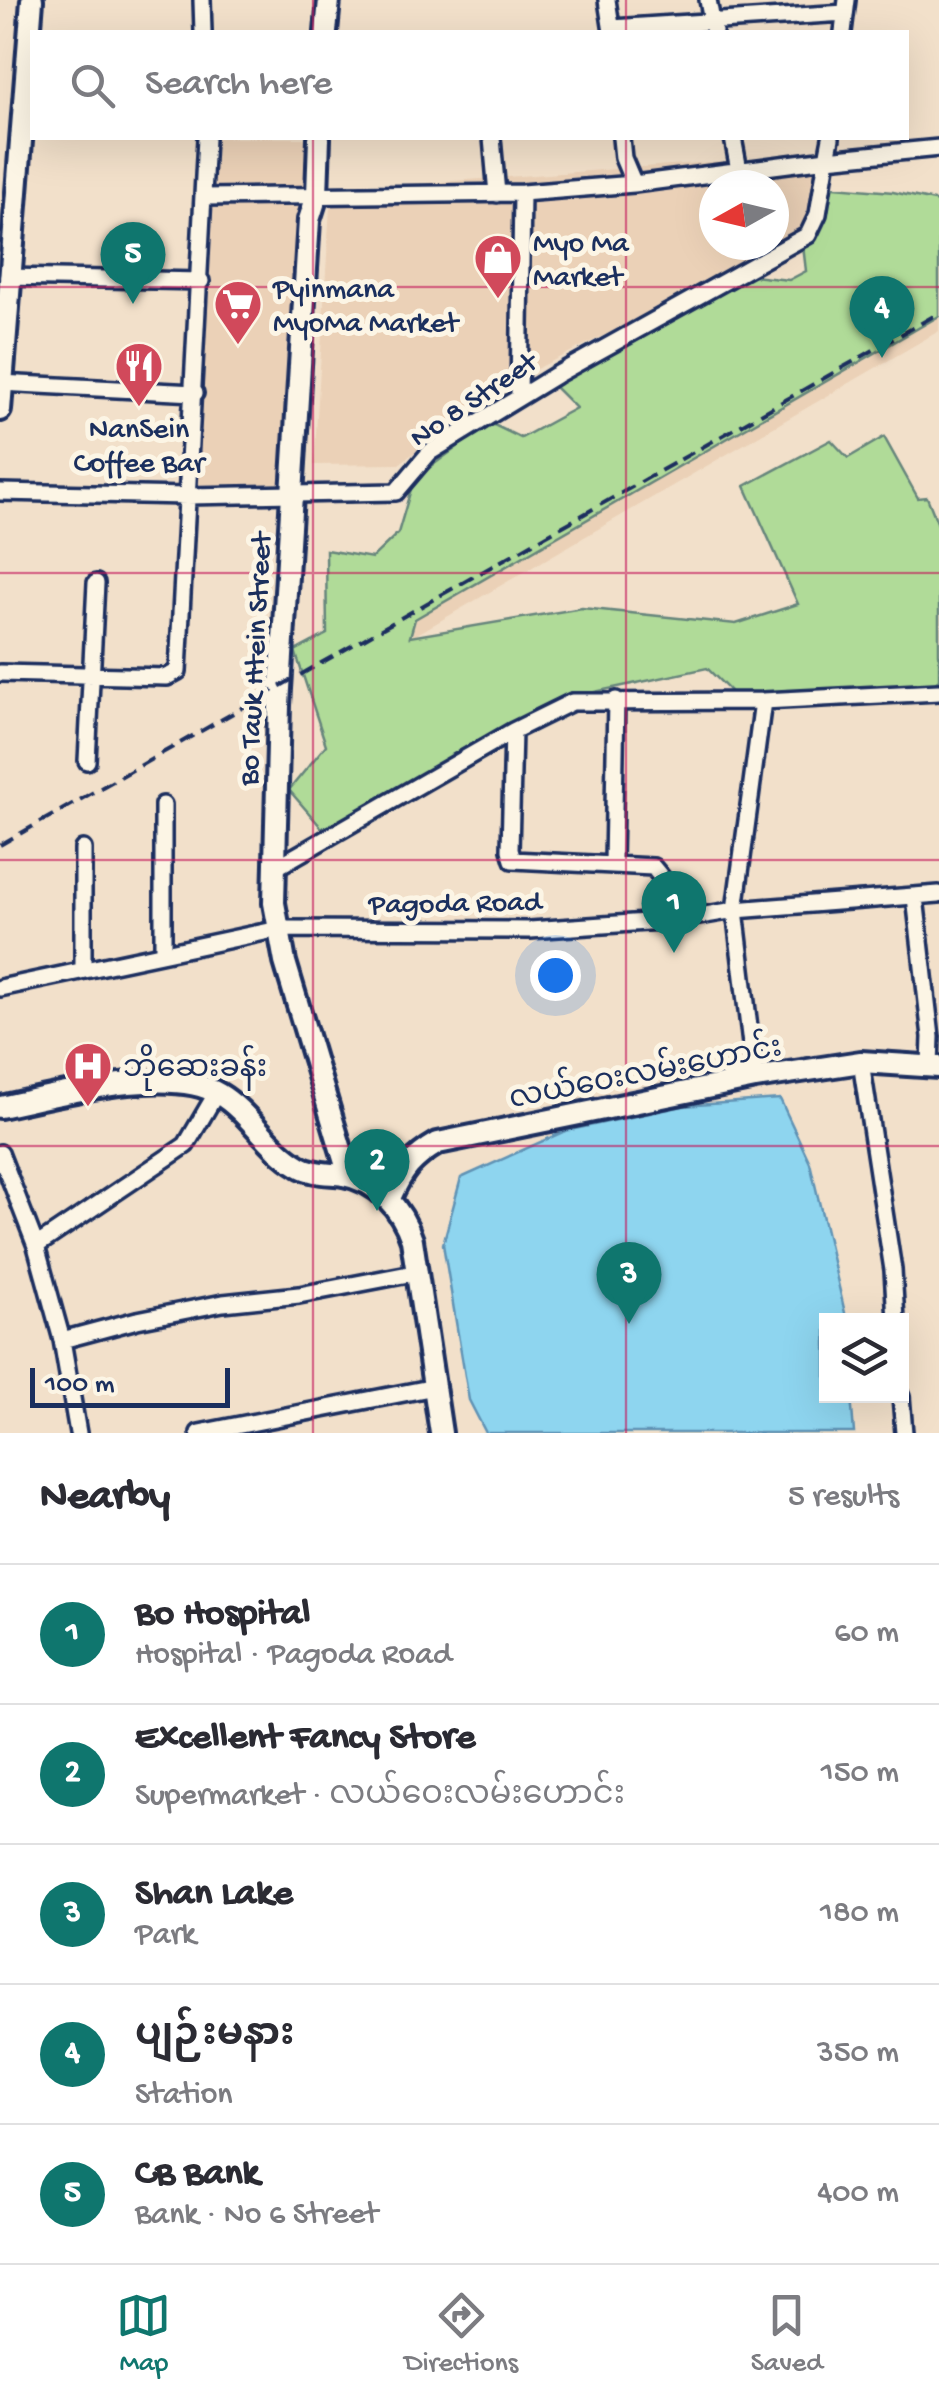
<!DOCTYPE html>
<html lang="en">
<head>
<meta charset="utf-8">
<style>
	body { margin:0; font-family:"Gochi Hand","Noto Sans Myanmar",sans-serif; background:#f2f2f3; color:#2b2b33 }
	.controls { position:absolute; right:30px; bottom:30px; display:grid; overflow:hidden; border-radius:0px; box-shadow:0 10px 40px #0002 }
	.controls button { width:90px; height:90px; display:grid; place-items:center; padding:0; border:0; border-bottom:2px solid #e1e1e2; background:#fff; color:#2b2b33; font:50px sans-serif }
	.compass { position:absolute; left:699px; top:170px; width:90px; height:90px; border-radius:50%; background:#fff; box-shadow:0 10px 40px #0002; rotate:262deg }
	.scale { position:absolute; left:30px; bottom:25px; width:200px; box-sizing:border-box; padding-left:10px; border:5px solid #1b2f5e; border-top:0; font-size:28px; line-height:35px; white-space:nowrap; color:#1b2f5e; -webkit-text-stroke:8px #fcf5e5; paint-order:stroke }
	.you { position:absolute; left:555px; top:975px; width:35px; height:35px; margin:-25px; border:8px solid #fff; border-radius:50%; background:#1a73e8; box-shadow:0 0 0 15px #1a73e833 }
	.badge { display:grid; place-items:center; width:65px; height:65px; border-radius:50%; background:#0f766e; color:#fff; font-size:32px; font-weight:700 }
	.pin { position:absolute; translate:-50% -82px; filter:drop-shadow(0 2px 5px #0008) }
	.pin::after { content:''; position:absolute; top:52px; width:35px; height:30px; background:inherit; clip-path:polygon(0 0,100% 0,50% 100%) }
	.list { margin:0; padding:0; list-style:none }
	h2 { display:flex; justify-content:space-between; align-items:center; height:130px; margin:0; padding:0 40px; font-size:42px }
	h2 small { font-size:32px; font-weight:400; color:#7c7c81 }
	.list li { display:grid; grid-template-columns:65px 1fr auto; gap:30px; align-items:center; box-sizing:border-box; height:140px; padding:0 40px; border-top:2px solid #e1e1e2 }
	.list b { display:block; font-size:38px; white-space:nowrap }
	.list p { margin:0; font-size:32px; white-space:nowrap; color:#7c7c81 }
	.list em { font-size:32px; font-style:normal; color:#7c7c81 }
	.icon { flex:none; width:55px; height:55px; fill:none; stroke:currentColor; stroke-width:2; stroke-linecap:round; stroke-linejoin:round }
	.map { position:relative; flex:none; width:939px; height:1433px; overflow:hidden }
	.search { position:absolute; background:#fff; box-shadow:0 10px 40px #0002; left:30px; right:30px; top:30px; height:110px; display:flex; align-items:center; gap:25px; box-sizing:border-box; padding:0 35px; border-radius:0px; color:#7c7c81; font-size:38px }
	.sheet { height:830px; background:#fff }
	nav { display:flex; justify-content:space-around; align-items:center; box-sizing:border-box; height:140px; border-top:2px solid #e1e1e2; background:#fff; font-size:28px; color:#7c7c81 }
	nav a { display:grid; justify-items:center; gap:5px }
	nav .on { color:#0f766e }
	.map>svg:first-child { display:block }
</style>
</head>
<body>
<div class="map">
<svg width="939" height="1433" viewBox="0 0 939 1433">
	<rect width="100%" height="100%" fill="#f2e0ca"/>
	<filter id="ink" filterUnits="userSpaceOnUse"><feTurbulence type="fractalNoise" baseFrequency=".01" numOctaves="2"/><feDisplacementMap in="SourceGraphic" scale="20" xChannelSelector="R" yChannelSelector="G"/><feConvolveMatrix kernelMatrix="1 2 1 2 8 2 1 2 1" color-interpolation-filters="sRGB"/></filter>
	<g filter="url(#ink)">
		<path fill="#ebd1b7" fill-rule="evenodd" d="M 206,138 L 317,138 L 286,483 L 191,485 Z
			M 820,154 L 802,237 L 506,384 L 399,464 L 314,465 L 331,190 ZM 714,185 L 774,185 L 774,245 L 714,245 Z
			M 939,244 L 939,331 L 414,636 L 406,621 Z"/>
		<path fill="#b0db98" stroke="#66857b" stroke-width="2.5" d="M 823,186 L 893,192 L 939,202 L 939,316 L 415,619 L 410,637 L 582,608 L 736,624 L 798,604 L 745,486 L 831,440 L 848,458 L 884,437 L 918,498 L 927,497 L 939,527 L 939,680 L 935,683 L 734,695 L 707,668 L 557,700 L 331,828 L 321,827 L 289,790 L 326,745 L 295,651 L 327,634 L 326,550 L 372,558 L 398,533 L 414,479 L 490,423 L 521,438 L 576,408 L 551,383 L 753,276 L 789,280 L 806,271 L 802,237 Z"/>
		<path fill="#8ed5ef" stroke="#6093b5" stroke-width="2.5" d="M 780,1099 L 810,1163 L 845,1313 L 845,1320 L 826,1320 L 826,1396 L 851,1396 L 854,1433 L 486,1433 L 469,1400 L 443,1244 L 461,1178 L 565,1131 L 683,1106 Z"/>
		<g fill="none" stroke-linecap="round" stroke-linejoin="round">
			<g stroke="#1b2f5e" stroke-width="22">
				<path id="street" d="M 202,0 L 203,32
					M 607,0 L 612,32
					M 708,0 L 714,32
					M 612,28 L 845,13
					M 843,32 L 847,0
					M 492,138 L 497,194
					M 621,138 L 623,158 L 634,184
					M 733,138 L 739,170
					M 204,197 L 522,193 L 634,184 L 827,159 L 831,138
					M 8,277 L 201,281
					M 0,383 L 195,393
					M 519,396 L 522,193
					M 0,492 L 187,496 L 396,492 L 430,452 L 556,375 L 808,235 L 818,214 L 827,159 L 939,148
					M 0,673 L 167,677 L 178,671 L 206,138
					M 513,731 L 510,850 L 513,860 L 653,867 L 662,878 L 676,920
					M 87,761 L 96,583
					M 163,805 L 163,952
					M 83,849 L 83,970
					M 613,864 L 616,700
					M 275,868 L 513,731 L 572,702 L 763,701 L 939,692
					M 915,897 L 931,1037 L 930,1065
					M 0,988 L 279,929 L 530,930 L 676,920 L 735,910 L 939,894
					M 861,1062 L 893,1270 L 896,1320
					M 755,1078 L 735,910 L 763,701
					M 0,1153 L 36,1246 L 62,1340 L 78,1433
					M 36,1246 L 186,1145 L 217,1092
					M 62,1340 L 137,1320 L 223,1303 L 299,1295 L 419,1272
					M 901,1396 L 904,1433
					M 199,1433 L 435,1387"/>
			</g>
			<g stroke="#1b2f5e" stroke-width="28">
				<path id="secondary" d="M 326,32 L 329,0
					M 319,138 L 317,195 L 309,220 L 279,705 L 274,903 L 285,962 L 349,1176
					M 0,410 L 32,0
					M 0,1107 C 54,1096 170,1064 219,1094 C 249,1112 268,1148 299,1166 C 312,1174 328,1173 343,1175 C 378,1181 402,1209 412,1240 L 441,1433
					M 390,1198 C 402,1171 412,1158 438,1143 L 755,1078 L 861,1062 L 939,1067"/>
			</g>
			<use href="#street" stroke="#fcf5e5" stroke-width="15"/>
			<use href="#secondary" stroke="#fcf5e5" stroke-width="20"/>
			<path stroke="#1b2f5e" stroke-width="4" stroke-dasharray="15 8" stroke-linecap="butt" d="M 0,845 L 939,313"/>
		</g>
	</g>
	<path fill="none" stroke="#c2185b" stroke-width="2.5" stroke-opacity="0.55" d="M 313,0 L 313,32M 626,0 L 626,32M 313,138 L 313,1433M 626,138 L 626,1433M 0,287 L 939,287M 0,573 L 939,573M 0,860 L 939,860M 0,1146 L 939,1146"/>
	<defs>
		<g id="shop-pin" transform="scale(2.5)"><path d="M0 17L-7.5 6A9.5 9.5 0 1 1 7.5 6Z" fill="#d1495b" stroke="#fcf5e5"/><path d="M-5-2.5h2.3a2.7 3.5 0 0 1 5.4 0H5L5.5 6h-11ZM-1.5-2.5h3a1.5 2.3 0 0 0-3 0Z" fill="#fff"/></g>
		<g id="supermarket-pin" transform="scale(2.5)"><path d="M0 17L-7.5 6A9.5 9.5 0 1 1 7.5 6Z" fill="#d1495b" stroke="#fcf5e5"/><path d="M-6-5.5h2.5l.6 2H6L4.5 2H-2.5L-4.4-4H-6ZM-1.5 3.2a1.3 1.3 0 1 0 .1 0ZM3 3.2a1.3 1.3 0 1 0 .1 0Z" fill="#fff"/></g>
		<g id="restaurant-pin" transform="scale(2.5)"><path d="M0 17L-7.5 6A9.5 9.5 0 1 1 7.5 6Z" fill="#d1495b" stroke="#fcf5e5"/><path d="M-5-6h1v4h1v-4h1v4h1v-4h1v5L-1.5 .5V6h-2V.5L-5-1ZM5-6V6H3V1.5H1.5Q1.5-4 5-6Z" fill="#fff"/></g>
		<g id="hospital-pin" transform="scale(2.5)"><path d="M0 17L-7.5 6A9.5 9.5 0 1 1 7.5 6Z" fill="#d1495b" stroke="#fcf5e5"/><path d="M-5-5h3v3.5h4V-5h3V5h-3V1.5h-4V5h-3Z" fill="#fff"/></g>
	</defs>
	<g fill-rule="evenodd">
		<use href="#shop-pin" x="498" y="258"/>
		<use href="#supermarket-pin" x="238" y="304"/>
		<use href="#restaurant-pin" x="139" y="366"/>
		<use href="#hospital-pin" x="88" y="1066"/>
	</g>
	<g text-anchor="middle" stroke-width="10" stroke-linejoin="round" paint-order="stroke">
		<g font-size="30" fill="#1b2f5e" stroke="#fcf5e5" text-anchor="start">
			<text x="533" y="251">Myo Ma<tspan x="533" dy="34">Market</tspan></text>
			<text x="273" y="297">Pyinmana<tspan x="273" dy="34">MyoMa Market</tspan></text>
			<text x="139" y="437" text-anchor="middle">NanSein<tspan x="139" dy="34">Coffee Bar</tspan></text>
			<text x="123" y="1076">ဘိုဆေးခန်း</text>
		</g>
		<g font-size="30" fill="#1b2f5e" stroke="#fcf5e5">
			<text transform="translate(472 398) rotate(-34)" y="10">No 8 Street</text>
			<text transform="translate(253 659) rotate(-87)" y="10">Bo Tauk Htein Street</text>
			<text transform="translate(455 901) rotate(-1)" y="10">Pagoda Road</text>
			<text transform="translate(645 1071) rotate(-11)" y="10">လယ်ဝေးလမ်းဟောင်း</text>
		</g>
	</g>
</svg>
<div class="controls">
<button><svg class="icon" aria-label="layers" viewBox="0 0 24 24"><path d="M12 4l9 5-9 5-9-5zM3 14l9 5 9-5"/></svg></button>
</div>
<svg class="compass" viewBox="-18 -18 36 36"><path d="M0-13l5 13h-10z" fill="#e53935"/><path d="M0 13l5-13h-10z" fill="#7c7c81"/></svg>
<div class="scale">100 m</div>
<div class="you"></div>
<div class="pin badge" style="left:674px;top:953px">1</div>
<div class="pin badge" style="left:377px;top:1211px">2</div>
<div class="pin badge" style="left:629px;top:1324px">3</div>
<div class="pin badge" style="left:882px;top:358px">4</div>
<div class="pin badge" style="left:133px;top:304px">5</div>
<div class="search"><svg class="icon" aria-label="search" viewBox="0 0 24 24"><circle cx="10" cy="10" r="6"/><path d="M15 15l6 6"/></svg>Search here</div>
</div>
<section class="sheet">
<h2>Nearby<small>5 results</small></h2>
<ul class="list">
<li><span class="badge">1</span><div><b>Bo Hospital</b><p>Hospital · Pagoda Road</p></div><em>60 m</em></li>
<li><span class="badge">2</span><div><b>Excellent Fancy Store</b><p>Supermarket · လယ်ဝေးလမ်းဟောင်း</p></div><em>150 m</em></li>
<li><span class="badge">3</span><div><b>Shan Lake</b><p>Park</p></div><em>180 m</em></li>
<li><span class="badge">4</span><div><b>ပျဉ်းမနား</b><p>Station</p></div><em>350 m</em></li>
<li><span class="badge">5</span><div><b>CB Bank</b><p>Bank · No 6 Street</p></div><em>400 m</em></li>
</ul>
</section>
<nav>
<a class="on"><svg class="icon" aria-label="map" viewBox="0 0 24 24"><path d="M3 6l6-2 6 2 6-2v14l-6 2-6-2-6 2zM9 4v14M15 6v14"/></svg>Map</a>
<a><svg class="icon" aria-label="directions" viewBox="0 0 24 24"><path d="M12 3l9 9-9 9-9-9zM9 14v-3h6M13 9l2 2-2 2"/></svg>Directions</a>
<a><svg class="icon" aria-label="saved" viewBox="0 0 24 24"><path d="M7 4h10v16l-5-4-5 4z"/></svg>Saved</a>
</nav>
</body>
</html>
